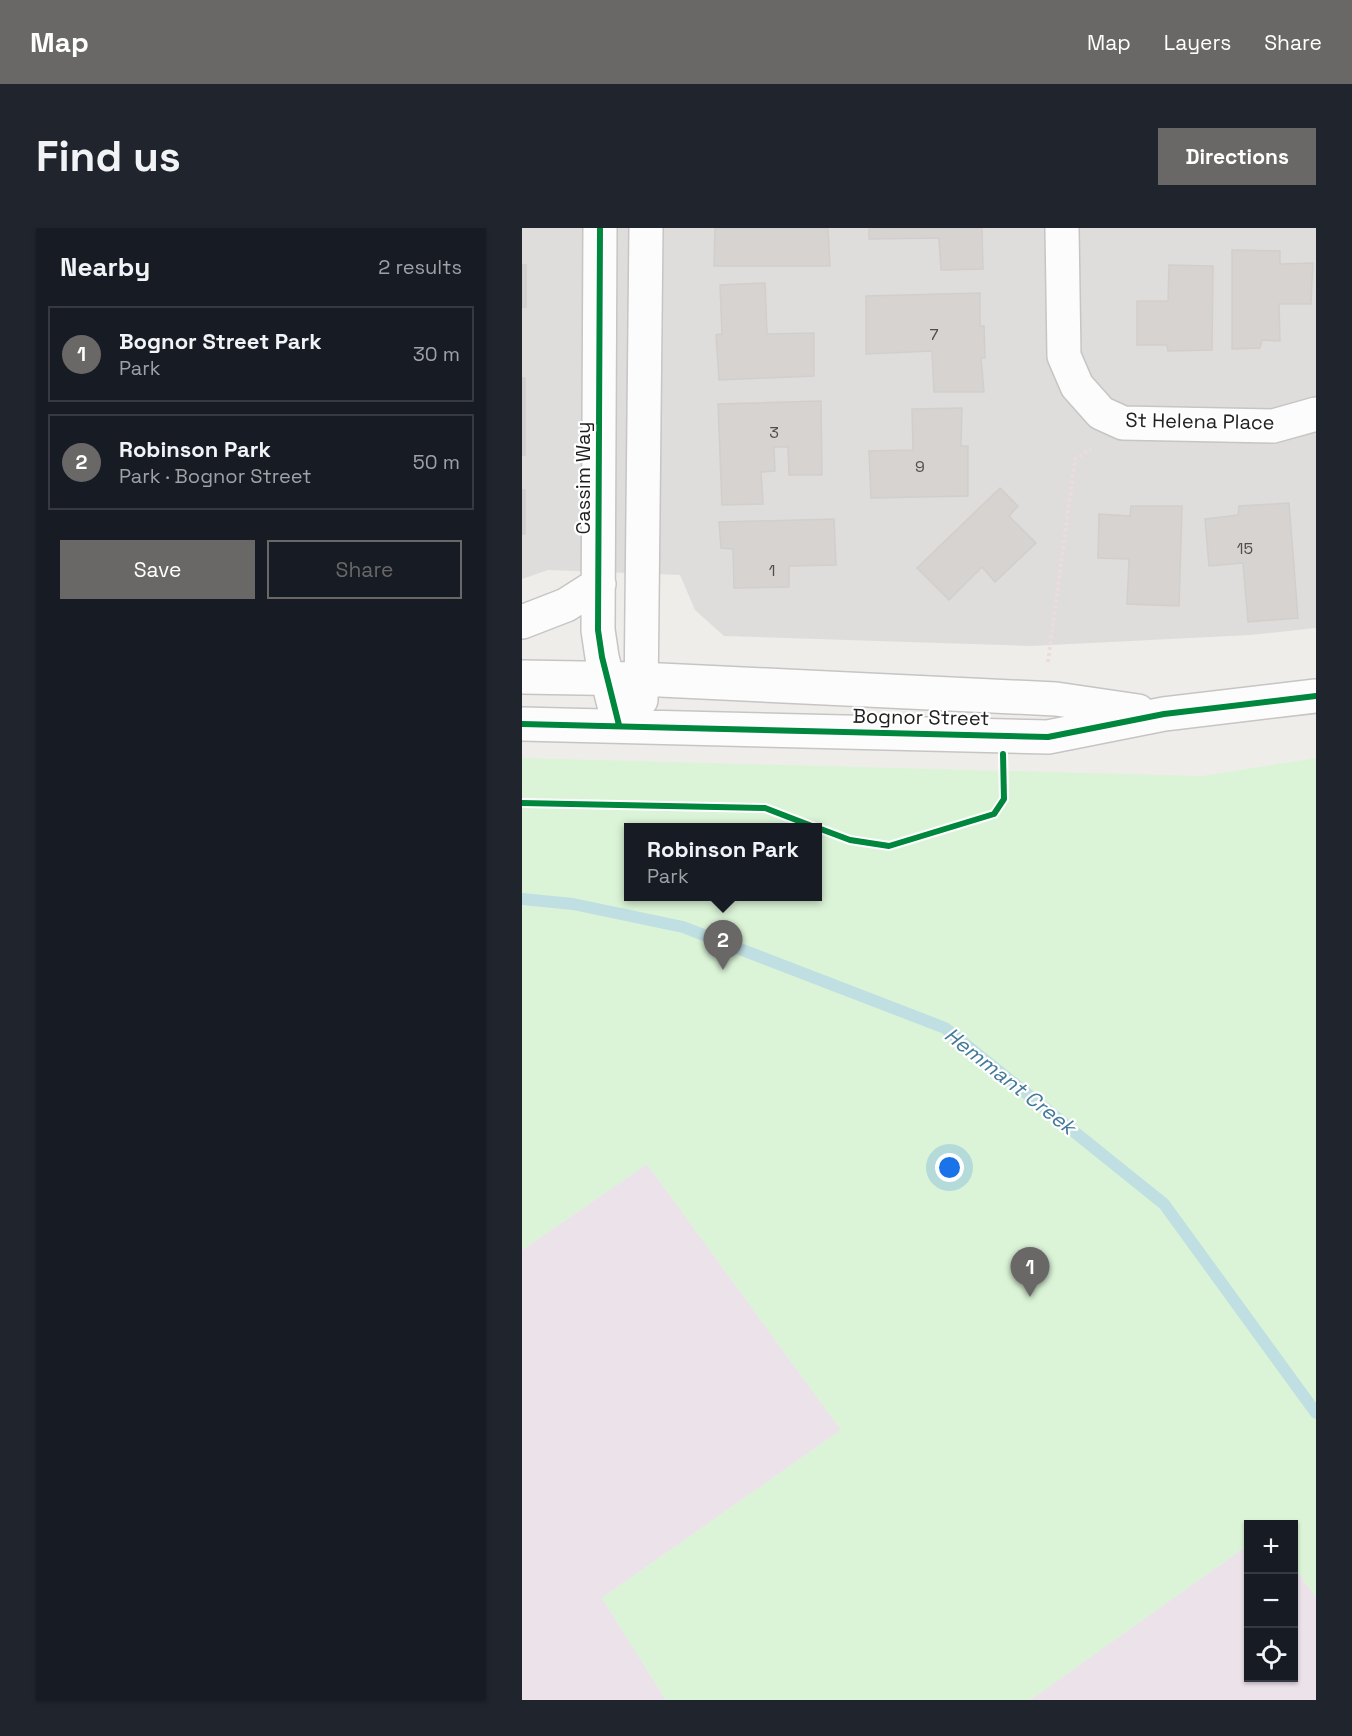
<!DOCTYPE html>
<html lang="en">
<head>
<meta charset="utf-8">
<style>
	body { margin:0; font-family:"Space Grotesk",sans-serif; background:#20242c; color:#f1f3f6 }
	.controls { position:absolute; right:18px; bottom:18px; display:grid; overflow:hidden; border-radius:0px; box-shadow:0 2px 4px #0004 }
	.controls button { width:54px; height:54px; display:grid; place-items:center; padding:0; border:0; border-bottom:2px solid #363941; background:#171b24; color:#f1f3f6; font:30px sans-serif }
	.you { position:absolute; left:428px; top:940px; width:21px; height:21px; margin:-15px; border:4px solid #fff; border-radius:50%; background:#1a73e8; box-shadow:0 0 0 9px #1a73e833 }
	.badge { display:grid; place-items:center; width:39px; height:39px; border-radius:50%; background:#696867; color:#fff; font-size:20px; font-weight:700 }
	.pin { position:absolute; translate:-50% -50px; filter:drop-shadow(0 2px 3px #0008) }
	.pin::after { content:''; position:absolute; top:32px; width:21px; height:18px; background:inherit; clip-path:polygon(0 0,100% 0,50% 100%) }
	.popup { position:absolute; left:102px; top:595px; width:198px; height:78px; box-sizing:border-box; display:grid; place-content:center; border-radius:0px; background:#171b24; filter:drop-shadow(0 2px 4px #0005); font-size:20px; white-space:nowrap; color:#9ea1a6 }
	.popup b { font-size:22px; color:#f1f3f6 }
	.popup::after { content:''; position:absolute; left:50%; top:100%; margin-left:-12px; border:12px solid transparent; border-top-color:#171b24 }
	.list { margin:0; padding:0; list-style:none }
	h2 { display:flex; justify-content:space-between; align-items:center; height:78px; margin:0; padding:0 24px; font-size:26px }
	h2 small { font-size:20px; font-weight:400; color:#9ea1a6 }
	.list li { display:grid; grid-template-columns:39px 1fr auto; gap:18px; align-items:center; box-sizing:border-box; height:96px; margin:0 12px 12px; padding:0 12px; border:2px solid #363941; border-radius:0px }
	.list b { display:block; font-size:22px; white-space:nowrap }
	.list p { margin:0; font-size:20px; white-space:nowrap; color:#9ea1a6 }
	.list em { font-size:20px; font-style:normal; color:#9ea1a6 }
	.actions { display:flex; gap:12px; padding:18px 24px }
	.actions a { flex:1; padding:14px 0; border:2px solid #696867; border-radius:0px; text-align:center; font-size:21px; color:#696867 }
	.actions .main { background:#696867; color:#fff }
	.icon { flex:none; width:33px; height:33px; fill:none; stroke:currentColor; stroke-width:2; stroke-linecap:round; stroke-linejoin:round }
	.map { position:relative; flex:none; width:794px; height:1472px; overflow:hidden; border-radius:0px }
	header { display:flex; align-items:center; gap:36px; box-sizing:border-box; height:84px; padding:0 30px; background:#696867; color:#fff }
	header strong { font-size:28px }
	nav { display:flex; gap:33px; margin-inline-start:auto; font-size:21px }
	.intro { display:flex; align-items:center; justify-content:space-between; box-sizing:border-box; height:144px; padding:0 36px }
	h1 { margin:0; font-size:42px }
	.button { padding:15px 27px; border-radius:0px; background:#696867; color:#fff; font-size:21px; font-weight:700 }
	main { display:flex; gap:36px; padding:0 36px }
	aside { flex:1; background:#171b24; border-radius:0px; box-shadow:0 2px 4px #0004 }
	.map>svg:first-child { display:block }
</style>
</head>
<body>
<header>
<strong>Map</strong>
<nav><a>Map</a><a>Layers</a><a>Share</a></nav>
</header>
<div class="intro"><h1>Find us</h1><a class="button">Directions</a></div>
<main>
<aside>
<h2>Nearby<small>2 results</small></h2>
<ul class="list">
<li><span class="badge">1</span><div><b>Bognor Street Park</b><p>Park</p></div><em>30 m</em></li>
<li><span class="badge">2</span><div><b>Robinson Park</b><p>Park · Bognor Street</p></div><em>50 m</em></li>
</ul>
<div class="actions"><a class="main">Save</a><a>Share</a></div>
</aside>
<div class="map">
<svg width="794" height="1472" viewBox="0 0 794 1472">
	<rect width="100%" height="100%" fill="#efedea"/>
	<path fill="#dedddc" d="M 0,0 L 794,0 L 794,400 L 728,407 L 509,418 L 202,408 L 173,382 L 158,347 L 26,342 L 0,351 Z"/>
	<path fill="#ece3ea" d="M 125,936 L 319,1202 L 80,1370 L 144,1472 L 0,1472 L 0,1022 Z
		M 726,1317 L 726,1450 L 772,1450 L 772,1339 L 794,1369 L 794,1472 L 508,1472 Z"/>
	<path fill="#dbf4d7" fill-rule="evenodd" d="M 0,530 L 680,548 L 794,530 L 794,1369 L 772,1339 L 772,1296 L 726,1296 L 726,1317 L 508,1472 L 144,1472 L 80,1370 L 319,1202 L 125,936 L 0,1022 ZM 106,600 L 296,600 L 296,668 L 106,668 Z"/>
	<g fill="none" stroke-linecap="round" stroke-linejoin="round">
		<path stroke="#bfdfe2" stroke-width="12" d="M 0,671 L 51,676 L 161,699 L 423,800 L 642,976 L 794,1185"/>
	</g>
	<path fill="#d6d3d1" stroke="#d2cecc" stroke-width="1.5" d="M 193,0 L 306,0 L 308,38 L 192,38 Z
		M 347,0 L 460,0 L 461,41 L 419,42 L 417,10 L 347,11 Z
		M 710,22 L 758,23 L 758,36 L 791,35 L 789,76 L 757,76 L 758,113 L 740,112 L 738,120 L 710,121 Z
		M 0,37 L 4,37 L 4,79 L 0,79 Z
		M 647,37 L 691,38 L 690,122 L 646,123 L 645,117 L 615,117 L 615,73 L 646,73 Z
		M 243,55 L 245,106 L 292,105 L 292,148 L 197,152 L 194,107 L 200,106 L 198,57 Z
		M 458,65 L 458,98 L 462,98 L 463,130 L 459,130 L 462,164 L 412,164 L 410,123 L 344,126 L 344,68 Z
		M 0,150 L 3,150 L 3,227 L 0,227 Z
		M 299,173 L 300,247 L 267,247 L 266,219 L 252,219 L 253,243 L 239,244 L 241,276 L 200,277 L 196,176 Z
		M 440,180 L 439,218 L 446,218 L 446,268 L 349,270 L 347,223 L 391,222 L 390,181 Z
		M 478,260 L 496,278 L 487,288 L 514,315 L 473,354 L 460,339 L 427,372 L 395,340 Z
		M 0,262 L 3,262 L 3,306 L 0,306 Z
		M 767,275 L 776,390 L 726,394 L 721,335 L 687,338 L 683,291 L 716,287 L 717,278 Z
		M 609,278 L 660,278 L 657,378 L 605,376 L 607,331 L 576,330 L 577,286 L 608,288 Z
		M 312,291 L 314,337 L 267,338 L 267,359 L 212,360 L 211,321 L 199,320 L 197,294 Z"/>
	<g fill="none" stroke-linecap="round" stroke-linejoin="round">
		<g stroke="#c6c5c4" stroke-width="36">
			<path id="minor" d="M 78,0 L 76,402 L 80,429 L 97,497
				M 540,0 L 542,128 L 555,158 L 579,185 L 601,195 L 751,198 L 794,186
				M 0,394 L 44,377 L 77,356
				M 0,449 L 118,451 L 534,471 L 616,483
				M 119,472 L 124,0
				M 0,496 L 526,509 L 642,486 L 794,468"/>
		</g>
		<path stroke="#ecdcdc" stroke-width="4" stroke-dasharray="3 3" stroke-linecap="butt" d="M 526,434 L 553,231 L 569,221"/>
		<use href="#minor" stroke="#fdfcfc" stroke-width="33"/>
		<g stroke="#fff" stroke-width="10">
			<path id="cycleway" d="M 78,0 L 76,402 L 80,429 L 97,497
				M 0,496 L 526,509 L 642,486 L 794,468
				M 0,575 L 243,580 L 295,600
				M 296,600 L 328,612 L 367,618 L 472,586 L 482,571 L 481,526"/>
		</g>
		<use href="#cycleway" stroke="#00873e" stroke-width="6"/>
	</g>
	<g text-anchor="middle" stroke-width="4.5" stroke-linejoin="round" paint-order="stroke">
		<g font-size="16" fill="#4e4e4d">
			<text x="412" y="112">7</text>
			<text x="252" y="210">3</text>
			<text x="398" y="244">9</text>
			<text x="723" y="326">15</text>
			<text x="250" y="348">1</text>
		</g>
		<g font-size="20" fill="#212121" stroke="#fff">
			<text transform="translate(678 193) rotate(1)" y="7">St Helena Place</text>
			<text transform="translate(61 250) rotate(-90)" y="7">Cassim Way</text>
			<text transform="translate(399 489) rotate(1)" y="7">Bognor Street</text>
		</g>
		<g font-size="21" font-style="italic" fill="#447a9a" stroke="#fff">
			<text transform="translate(488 853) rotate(38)" y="7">Hemmant Creek</text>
		</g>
	</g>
</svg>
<div class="controls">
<button>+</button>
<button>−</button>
<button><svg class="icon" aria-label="locate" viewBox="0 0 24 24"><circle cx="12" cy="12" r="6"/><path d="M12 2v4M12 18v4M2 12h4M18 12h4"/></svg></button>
</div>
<div class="you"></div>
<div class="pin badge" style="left:508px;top:1069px">1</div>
<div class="pin badge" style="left:201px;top:742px">2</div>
<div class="popup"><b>Robinson Park</b>Park</div>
</div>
</main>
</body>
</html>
